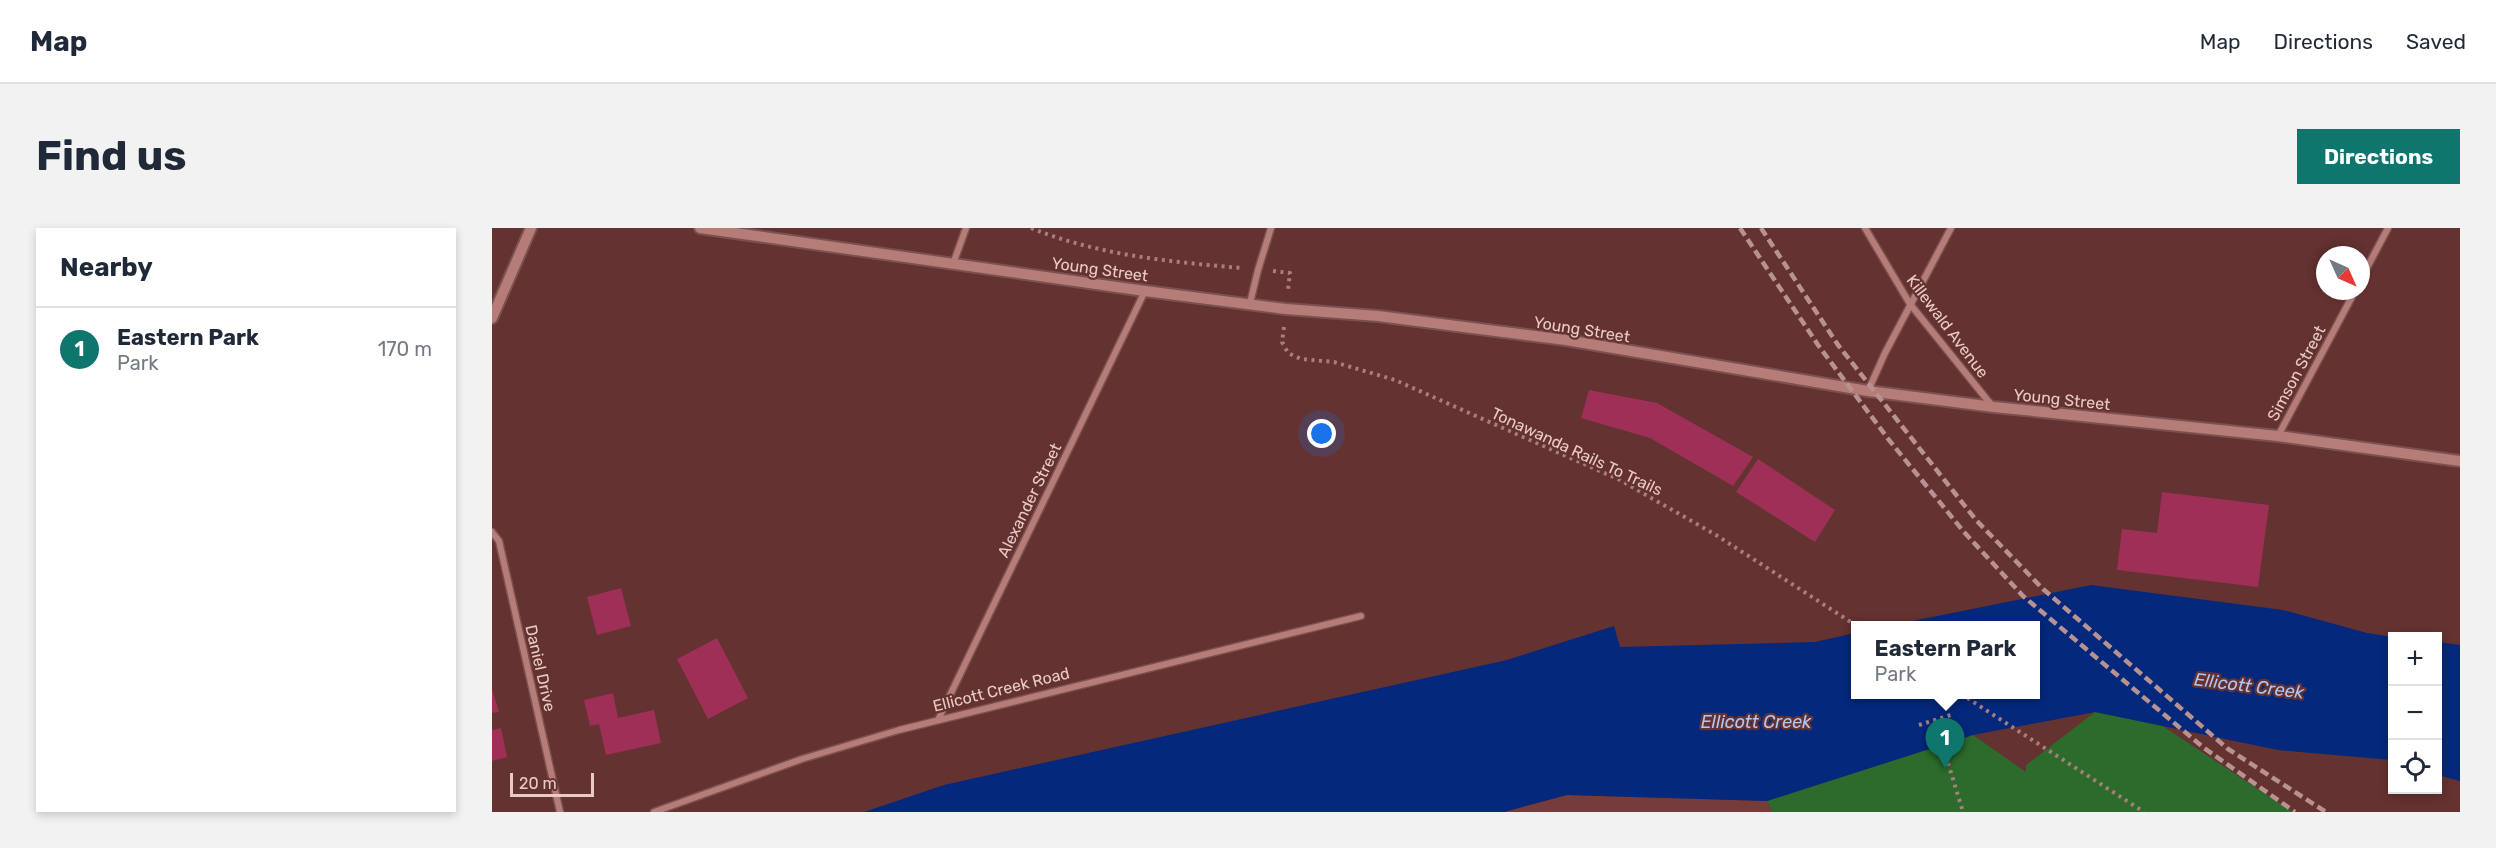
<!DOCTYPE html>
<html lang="en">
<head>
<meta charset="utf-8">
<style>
	body { margin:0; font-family:Rubik,sans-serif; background:#f2f2f3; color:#1f2937 }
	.controls { position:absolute; right:18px; bottom:18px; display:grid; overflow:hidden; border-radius:0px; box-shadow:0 3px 9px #0003 }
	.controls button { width:54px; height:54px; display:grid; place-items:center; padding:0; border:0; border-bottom:2px solid #e0e1e3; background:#fff; color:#1f2937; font:30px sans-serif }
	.compass { position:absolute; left:1824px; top:18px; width:54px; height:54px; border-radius:50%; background:#fff; box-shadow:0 3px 9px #0003; rotate:135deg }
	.scale { position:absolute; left:18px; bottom:15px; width:84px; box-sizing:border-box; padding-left:6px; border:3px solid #e9cac7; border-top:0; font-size:16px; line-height:21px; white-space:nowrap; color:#e9cac7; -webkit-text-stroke:4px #643230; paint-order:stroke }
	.you { position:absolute; left:830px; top:206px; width:21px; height:21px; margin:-15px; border:4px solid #fff; border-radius:50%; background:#1a73e8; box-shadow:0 0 0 9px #1a73e833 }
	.badge { display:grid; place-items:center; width:39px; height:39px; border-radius:50%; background:#0f766e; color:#fff; font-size:20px; font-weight:700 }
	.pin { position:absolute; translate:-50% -50px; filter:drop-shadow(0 2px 3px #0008) }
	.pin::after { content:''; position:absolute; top:32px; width:21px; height:18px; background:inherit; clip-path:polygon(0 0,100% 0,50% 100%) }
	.popup { position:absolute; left:1359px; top:393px; width:189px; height:78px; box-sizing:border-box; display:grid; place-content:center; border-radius:0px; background:#fff; filter:drop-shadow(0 2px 4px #0005); font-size:20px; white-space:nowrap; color:#747a83 }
	.popup b { font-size:22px; color:#1f2937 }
	.popup::after { content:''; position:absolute; left:50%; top:100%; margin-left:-12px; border:12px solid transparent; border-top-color:#fff }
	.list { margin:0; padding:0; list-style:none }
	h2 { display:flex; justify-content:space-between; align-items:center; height:78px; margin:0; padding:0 24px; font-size:26px }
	h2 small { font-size:20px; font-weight:400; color:#747a83 }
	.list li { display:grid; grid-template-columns:39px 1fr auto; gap:18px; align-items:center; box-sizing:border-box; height:84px; padding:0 24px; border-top:2px solid #e0e1e3 }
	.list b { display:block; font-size:22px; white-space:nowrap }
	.list p { margin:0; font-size:20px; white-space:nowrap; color:#747a83 }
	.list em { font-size:20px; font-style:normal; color:#747a83 }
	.icon { flex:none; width:33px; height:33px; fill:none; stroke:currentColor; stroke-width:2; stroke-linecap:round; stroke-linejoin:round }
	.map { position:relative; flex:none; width:1968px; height:584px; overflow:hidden; border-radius:0px }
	header { display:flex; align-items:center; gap:36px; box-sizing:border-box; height:84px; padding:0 30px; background:#fff; border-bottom:2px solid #e0e1e3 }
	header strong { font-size:28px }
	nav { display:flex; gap:33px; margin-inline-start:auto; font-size:21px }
	.intro { display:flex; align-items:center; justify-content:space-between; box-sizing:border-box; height:144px; padding:0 36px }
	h1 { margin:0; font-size:42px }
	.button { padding:15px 27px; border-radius:0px; background:#0f766e; color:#fff; font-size:21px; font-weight:700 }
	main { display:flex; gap:36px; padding:0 36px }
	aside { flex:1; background:#fff; border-radius:0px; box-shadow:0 3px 9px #0003 }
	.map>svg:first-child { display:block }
</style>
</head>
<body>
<header>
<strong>Map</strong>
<nav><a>Map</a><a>Directions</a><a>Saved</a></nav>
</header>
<div class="intro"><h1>Find us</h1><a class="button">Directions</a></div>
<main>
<aside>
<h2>Nearby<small></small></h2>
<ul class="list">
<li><span class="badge">1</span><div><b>Eastern Park</b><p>Park</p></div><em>170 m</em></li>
</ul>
</aside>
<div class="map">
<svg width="1968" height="584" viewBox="0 0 1968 584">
	<rect width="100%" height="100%" fill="#643230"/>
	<path fill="#753c3b" d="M 1075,567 L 1275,573 L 1281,584 L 1012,584 Z"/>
	<path fill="#2c6b2b" d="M 1603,484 L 1669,497 L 1801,584 L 1281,584 L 1275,573 L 1481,507 L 1534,544 L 1534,537 Z"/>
	<path fill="#04287c" d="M 1599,357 L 1791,382 L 1875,405 L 1901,409 L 1900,532 L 1786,522 L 1603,484 L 1481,507 L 1275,573 L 1075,567 L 1012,584 L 372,584 L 452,557 L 1015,432 L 1122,398 L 1128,419 L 1323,414 L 1363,405 L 1363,466 L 1543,466 L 1543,398 L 1401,397 Z
		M 1946,414 L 1968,417 L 1968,553 L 1946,547 Z"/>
	<path fill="#9e3057" d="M 1097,162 L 1165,175 L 1261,229 L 1241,258 L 1158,210 L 1089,190 Z
		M 1266,231 L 1343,282 L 1323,314 L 1244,264 Z
		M 1670,264 L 1777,277 L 1766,359 L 1625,342 L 1630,301 L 1665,305 Z
		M 129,360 L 139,398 L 105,407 L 95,369 Z
		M 225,410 L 256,470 L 216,491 L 185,431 Z
		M 0,461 L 7,484 L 0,485 Z
		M 121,465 L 126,490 L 162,482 L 169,515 L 114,527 L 107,496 L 98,498 L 92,472 Z
		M 9,500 L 15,529 L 0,533 L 0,502 Z"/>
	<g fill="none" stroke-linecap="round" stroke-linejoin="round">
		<g stroke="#7a5150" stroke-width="9">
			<path id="minor" d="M 1373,0 L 1418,76 L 1501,179
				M 461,36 L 474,0
				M 1869,51 L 1896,0
				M 758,75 L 766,42 L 779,0
				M 1376,163 L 1393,125 L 1459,0
				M 1786,208 L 1863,63
				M 0,304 L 7,313 L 68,584
				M 446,492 L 653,63
				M 162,584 L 310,531 L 407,502 L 869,388"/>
		</g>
		<g stroke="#7a5150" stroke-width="14">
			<path id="tertiary" d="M 208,0 L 653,63 L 794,81 L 886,88 L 1074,112 L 1376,163 L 1502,179 L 1786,208 L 1968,233
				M 0,90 L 39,0"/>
		</g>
		<path stroke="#a77e7c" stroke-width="4" stroke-dasharray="3 4.5" stroke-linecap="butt" d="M 539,0 C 605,27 679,34 750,40
			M 781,43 L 798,45 L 796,62
			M 792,99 L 790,114 L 796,125 L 809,131 L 842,134 L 903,152 L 1128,252 L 1224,307 L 1365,398
			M 1469,466 L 1652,584
			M 1443,492 L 1471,584
			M 1427,497 L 1462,486"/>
		<use href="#minor" stroke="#b57c78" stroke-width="6"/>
		<use href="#tertiary" stroke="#b57c78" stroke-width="10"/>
		<path stroke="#b89290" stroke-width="4.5" stroke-dasharray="9 4.5" stroke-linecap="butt" d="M 1248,0 L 1326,117 L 1397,212 L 1472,304 L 1531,368 L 1712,520 L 1803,584
			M 1269,0 L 1346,117 L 1484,292 L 1551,361 L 1736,521 L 1834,584"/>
	</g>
	<g text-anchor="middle" stroke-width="4.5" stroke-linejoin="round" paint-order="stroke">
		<g font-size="16" fill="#e9cac7" stroke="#643230">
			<text transform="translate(608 41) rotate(8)" y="6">Young Street</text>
			<text transform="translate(1456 98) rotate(53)" y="6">Killewald Avenue</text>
			<text transform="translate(1090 101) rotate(9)" y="6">Young Street</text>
			<text transform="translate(1804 145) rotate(-62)" y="6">Simson Street</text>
			<text transform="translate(1570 171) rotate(6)" y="6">Young Street</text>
			<text transform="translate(1085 223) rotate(25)" y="6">Tonawanda Rails To Trails</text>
			<text transform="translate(537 272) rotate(-64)" y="6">Alexander Street</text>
			<text transform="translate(49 440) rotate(77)" y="6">Daniel Drive</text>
			<text transform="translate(509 461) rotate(-14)" y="6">Ellicott Creek Road</text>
		</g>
		<g font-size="18" font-style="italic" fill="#afc7f6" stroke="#643230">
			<text transform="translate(1757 458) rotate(7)" y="6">Ellicott Creek</text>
			<text x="1264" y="500">Ellicott Creek</text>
		</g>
	</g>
</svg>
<div class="controls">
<button>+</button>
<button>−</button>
<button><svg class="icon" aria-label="locate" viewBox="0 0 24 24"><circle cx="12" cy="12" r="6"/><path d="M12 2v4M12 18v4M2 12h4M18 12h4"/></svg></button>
</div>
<svg class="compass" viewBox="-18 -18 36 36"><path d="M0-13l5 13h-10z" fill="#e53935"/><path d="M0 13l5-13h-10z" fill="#747a83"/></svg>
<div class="scale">20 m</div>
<div class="you"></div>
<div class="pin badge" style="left:1453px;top:540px">1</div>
<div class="popup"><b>Eastern Park</b>Park</div>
</div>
</main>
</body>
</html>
